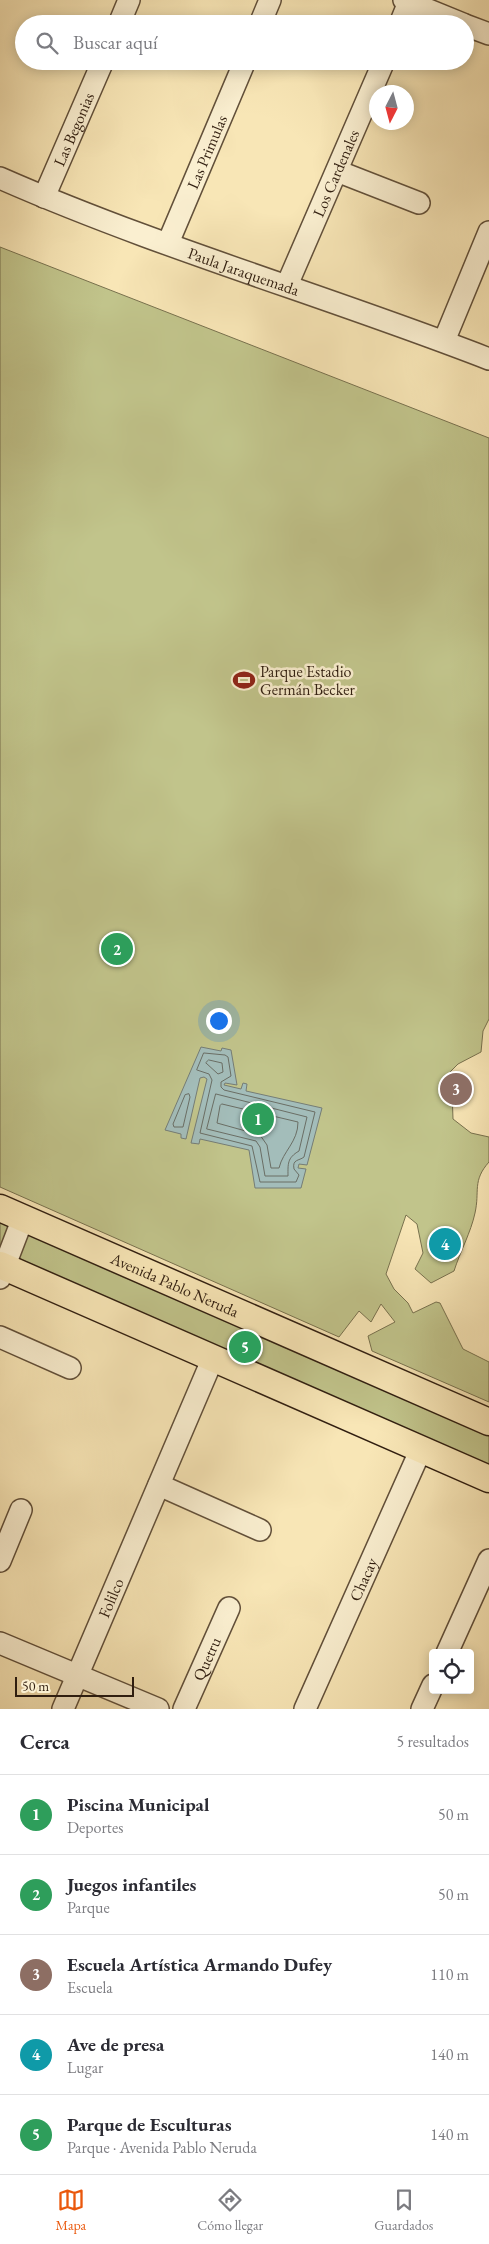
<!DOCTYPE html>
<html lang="es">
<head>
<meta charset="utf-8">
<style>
	body { margin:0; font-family:"EB Garamond",serif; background:#f2f2f3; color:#2b2b33 }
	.controls { position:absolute; right:15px; bottom:15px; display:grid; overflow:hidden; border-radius:5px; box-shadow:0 2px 12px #0003 }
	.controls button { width:45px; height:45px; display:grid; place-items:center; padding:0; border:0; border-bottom:1px solid #e1e1e2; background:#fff; color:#2b2b33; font:25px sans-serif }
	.compass { position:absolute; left:369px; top:85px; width:45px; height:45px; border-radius:50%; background:#fff; box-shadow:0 2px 12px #0003; rotate:186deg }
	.scale { position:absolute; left:15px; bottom:12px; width:119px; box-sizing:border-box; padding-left:5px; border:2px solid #301e10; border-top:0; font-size:14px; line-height:18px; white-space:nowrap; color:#301e10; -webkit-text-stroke:4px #faefd0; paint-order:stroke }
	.you { position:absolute; left:218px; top:1020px; width:18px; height:18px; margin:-12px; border:4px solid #fff; border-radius:50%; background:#1a73e8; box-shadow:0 0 0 8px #1a73e833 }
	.badge { display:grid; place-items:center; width:32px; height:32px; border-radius:50%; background:#ea580c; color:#fff; font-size:16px; font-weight:700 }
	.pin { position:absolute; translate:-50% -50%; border:2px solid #fff; box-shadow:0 1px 5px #0006 }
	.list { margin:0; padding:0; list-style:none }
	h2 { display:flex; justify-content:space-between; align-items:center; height:65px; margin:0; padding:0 20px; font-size:21px }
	h2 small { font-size:16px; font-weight:400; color:#7c7c81 }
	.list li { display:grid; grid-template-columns:32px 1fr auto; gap:15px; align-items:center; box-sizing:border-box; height:80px; padding:0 20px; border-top:1px solid #e1e1e2 }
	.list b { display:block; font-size:19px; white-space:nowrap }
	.list p { margin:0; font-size:16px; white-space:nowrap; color:#7c7c81 }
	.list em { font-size:16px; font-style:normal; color:#7c7c81 }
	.icon { flex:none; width:28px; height:28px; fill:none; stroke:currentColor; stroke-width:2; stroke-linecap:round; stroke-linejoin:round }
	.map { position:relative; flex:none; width:489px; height:1709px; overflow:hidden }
	.search { position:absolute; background:#fff; box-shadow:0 2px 12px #0003; left:15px; right:15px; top:15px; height:55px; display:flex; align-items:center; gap:12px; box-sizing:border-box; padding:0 18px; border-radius:28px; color:#7c7c81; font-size:19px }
	.sheet { height:465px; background:#fff }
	nav { display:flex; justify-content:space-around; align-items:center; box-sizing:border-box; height:70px; border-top:1px solid #e1e1e2; background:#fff; font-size:14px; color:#7c7c81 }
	nav a { display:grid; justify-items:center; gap:2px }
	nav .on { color:#ea580c }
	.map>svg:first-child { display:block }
</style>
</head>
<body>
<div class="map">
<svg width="489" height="1709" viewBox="0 0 489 1709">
	<rect width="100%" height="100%" fill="#f8e6b6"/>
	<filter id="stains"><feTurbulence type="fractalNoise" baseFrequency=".004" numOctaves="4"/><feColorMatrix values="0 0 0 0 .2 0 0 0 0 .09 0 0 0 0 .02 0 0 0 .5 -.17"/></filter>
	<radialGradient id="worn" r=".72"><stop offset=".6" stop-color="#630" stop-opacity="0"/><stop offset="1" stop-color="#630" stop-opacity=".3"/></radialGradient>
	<path fill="#c1c48b" stroke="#78714e" d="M 0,247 L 489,438 L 489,1019 L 483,1031 L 481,1052 L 458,1064 L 444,1078 L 452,1089 L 453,1119 L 471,1133 L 489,1137 L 489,1162 C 472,1181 480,1191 475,1213 C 471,1232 460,1252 454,1271 L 431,1283 L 415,1269 L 423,1253 L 417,1224 L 406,1215 L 386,1274 L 394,1289 L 408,1303 L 413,1313 L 436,1302 L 440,1303 L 463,1349 L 489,1362 L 489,1402 L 372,1351 L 368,1336 L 395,1322 L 381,1304 L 371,1322 L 359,1311 L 339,1337 L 0,1187 Z
		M 0,1222 L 489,1436 L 489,1471 L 0,1258 Z"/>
	<path fill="#a3bdba" stroke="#757d76" d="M 201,1047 L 221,1051 L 222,1048 L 231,1050 L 237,1085 L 225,1083 L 224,1085 L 241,1089 L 243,1083 L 247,1084 L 246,1091 L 322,1108 L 307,1165 L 299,1164 L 298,1168 L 306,1169 L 301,1188 L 255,1188 L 249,1150 L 200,1139 L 199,1144 L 191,1143 L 207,1079 L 204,1077 L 200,1078 L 186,1139 L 181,1138 L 181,1134 L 165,1130 Z"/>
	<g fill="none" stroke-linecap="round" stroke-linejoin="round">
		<path stroke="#6a6e65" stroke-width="1" d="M 204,1053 L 225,1055 L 228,1057 L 231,1076 L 221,1082 L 221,1087 L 224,1090 L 315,1112 L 304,1157 C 299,1161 292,1159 294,1169 L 299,1175 L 296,1182 L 260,1182 L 252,1146 L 200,1133 L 212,1080 L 209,1074 L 197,1070 Z
			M 209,1060 L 222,1063 L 223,1072 L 218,1074 L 206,1063 Z
			M 189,1094 L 190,1097 L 183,1127 L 174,1127 L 173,1124 L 185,1095 Z
			M 216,1094 L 307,1117 L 299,1151 C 287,1158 288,1164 288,1176 L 265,1176 L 260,1147 L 256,1141 L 207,1129 Z
			M 222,1104 L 298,1122 C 298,1142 283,1151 279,1168 L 271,1168 L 267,1145 L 260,1135 L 217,1123 L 220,1106 Z"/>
		<g stroke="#62503a" stroke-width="24">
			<g id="minor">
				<path d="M 404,0 L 463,24"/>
				<path d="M 119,24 L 129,0"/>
				<path d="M 260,24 L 270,0"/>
				<path d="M 400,24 L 409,2"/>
				<path d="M 465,25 L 489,34"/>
				<path d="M 337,171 L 419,203"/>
				<path id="s1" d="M 0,178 C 159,248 327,296 489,359"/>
				<path id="s2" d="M 44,197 L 103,61"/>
				<path id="s3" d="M 168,243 L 245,61"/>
				<path id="s4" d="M 287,285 L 384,61"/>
				<path d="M 444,341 L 489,232"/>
				<path d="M 0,1278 L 23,1218"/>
				<path d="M 0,1337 L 70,1368"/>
				<path d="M 159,1485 L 260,1530"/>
				<path d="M 0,1561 L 21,1510"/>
				<path d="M 0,1643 L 158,1709"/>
				<path d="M 447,1653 L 489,1560"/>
				<path id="s5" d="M 63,1709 L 213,1358"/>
				<path id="s6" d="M 184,1709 L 229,1608"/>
				<path id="s7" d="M 305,1709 L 421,1449"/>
				<path d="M 422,1709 L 433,1685"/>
			</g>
		</g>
		<g stroke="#301e10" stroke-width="29">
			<g id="major">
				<path id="s8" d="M 0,1208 L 489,1422"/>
				<path d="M 0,1265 L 489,1479"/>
			</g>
		</g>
		<use href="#minor" stroke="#faefd0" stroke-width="21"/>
		<use href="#major" stroke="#f8e6b6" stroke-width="26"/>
	</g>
	<defs>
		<g id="stadium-bare" transform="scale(1.725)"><path d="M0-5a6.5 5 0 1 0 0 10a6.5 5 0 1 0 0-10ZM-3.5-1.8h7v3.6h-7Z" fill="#8f2418" stroke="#faefd0" stroke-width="2.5" paint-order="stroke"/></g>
	</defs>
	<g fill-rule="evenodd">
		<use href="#stadium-bare" x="244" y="680"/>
	</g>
	<g text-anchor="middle" stroke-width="5" stroke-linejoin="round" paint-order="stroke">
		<g font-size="16" fill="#301e10" stroke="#faefd0">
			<text dy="6" stroke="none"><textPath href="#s2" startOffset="74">Las Begonias</textPath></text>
			<text dy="6" stroke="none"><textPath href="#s3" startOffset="99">Las Primulas</textPath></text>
			<text dy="6" stroke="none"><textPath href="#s4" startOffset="122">Los Cardenales</textPath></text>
			<text dy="6" stroke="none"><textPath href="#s1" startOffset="261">Paula Jaraquemada</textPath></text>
			<text dy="6" stroke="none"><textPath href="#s8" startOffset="191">Avenida Pablo Neruda</textPath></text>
			<text dy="6" stroke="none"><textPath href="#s7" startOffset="142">Chacay</textPath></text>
			<text dy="6" stroke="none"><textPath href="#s5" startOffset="121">Folilco</textPath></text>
			<text dy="6" stroke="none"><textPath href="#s6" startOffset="55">Quetru</textPath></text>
		</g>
		<g font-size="16" fill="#301e10" stroke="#faefd0" text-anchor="start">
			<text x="260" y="677">Parque Estadio<tspan x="260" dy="18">Germán Becker</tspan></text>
		</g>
	</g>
	<rect width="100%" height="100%" filter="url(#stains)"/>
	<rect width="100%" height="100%" fill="url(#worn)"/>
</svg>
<div class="controls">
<button><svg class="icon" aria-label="locate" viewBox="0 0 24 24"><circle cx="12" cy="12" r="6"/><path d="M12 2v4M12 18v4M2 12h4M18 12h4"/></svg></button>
</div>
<svg class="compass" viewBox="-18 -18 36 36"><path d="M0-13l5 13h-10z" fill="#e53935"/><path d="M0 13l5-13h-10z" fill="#7c7c81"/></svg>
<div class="scale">50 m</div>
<div class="you"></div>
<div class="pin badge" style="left:258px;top:1119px;background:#2e9e5b">1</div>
<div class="pin badge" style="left:117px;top:949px;background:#2e9e5b">2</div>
<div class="pin badge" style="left:456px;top:1089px;background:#8d6e63">3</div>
<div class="pin badge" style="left:445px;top:1244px;background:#0f9aa8">4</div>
<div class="pin badge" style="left:245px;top:1347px;background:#2e9e5b">5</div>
<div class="search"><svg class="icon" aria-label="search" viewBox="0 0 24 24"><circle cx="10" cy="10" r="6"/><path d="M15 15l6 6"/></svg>Buscar aquí</div>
</div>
<section class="sheet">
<h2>Cerca<small>5 resultados</small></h2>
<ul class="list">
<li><span class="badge" style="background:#2e9e5b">1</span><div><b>Piscina Municipal</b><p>Deportes</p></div><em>50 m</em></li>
<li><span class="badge" style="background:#2e9e5b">2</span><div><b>Juegos infantiles</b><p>Parque</p></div><em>50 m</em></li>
<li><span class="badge" style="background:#8d6e63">3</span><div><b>Escuela Artística Armando Dufey</b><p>Escuela</p></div><em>110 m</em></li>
<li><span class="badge" style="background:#0f9aa8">4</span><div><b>Ave de presa</b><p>Lugar</p></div><em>140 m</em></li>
<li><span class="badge" style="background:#2e9e5b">5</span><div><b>Parque de Esculturas</b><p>Parque · Avenida Pablo Neruda</p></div><em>140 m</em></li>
</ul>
</section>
<nav>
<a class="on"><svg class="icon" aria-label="map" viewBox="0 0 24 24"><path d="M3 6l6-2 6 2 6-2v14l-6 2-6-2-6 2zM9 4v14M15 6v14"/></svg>Mapa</a>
<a><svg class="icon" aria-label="directions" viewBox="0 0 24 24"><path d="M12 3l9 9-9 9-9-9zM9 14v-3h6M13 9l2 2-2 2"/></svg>Cómo llegar</a>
<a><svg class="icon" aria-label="saved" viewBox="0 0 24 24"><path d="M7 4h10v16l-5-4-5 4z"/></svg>Guardados</a>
</nav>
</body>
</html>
